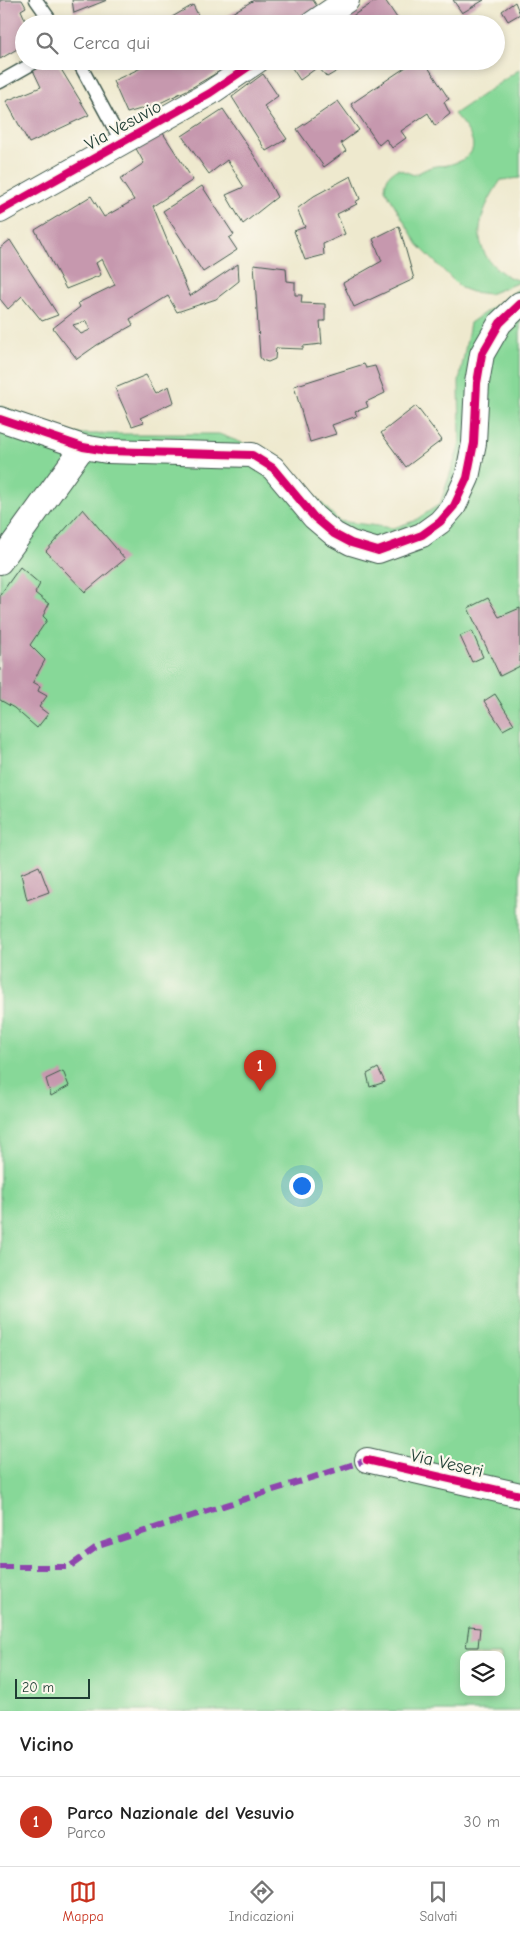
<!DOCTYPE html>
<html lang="it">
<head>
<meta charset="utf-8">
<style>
	body { margin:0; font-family:"Comic Neue",sans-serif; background:#f2f2f2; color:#222 }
	.controls { position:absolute; right:15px; bottom:15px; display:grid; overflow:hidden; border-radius:10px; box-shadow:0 2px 8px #0003 }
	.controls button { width:45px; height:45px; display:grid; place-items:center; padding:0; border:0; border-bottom:1px solid #e0e0e0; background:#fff; color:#222; font:25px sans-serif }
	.scale { position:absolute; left:15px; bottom:12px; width:75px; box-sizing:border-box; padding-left:5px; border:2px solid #1f3d34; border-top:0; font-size:14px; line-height:18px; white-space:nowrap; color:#1f3d34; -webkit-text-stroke:4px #fbf7ec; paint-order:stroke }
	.you { position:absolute; left:301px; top:1185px; width:18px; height:18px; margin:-12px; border:4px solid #fff; border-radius:50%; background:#1a73e8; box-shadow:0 0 0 8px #1a73e833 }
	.badge { display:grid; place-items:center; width:32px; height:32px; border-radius:50%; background:#c8321e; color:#fff; font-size:16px; font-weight:700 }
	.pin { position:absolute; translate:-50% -41px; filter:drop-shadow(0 1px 2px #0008) }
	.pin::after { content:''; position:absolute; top:26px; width:18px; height:15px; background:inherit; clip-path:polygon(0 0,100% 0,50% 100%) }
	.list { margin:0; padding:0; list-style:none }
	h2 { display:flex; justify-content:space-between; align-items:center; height:65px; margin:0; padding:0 20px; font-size:21px }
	h2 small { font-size:16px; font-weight:400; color:#767676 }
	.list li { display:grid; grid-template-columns:32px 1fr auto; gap:15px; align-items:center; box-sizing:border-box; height:90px; padding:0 20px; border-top:1px solid #e0e0e0 }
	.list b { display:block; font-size:19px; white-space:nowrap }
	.list p { margin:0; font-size:16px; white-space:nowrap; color:#767676 }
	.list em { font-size:16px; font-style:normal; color:#767676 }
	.icon { flex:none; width:28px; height:28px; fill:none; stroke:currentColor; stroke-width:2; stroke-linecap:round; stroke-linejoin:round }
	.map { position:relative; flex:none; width:520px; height:1711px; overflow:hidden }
	.search { position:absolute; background:#fff; box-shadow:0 2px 8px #0003; left:15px; right:15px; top:15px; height:55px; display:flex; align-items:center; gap:12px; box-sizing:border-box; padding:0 18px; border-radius:28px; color:#767676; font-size:19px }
	.sheet { height:155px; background:#fff }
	nav { display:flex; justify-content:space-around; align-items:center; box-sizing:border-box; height:70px; border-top:1px solid #e0e0e0; background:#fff; font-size:14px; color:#767676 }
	nav a { display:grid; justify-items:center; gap:2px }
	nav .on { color:#c8321e }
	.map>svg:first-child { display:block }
</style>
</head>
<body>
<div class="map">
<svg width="520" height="1711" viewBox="0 0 520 1711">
	<rect width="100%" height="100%" fill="#fbf7ec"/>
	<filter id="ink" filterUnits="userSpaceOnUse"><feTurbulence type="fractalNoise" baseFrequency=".02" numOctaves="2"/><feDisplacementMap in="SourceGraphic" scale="10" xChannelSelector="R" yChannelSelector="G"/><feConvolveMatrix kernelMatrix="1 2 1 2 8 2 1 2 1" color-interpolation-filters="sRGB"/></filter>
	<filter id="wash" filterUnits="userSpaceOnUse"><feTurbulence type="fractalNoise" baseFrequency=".0096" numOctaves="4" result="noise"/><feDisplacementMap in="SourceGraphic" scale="20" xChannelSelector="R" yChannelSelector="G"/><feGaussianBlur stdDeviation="1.12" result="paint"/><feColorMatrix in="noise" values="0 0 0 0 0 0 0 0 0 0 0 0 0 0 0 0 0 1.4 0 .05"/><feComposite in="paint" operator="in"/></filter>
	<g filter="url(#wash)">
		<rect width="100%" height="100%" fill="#eee9ce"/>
		<path fill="#87d898" stroke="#538a66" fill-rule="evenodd" d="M 520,69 L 520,178 L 501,180 C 482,208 467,241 496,268 C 504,274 510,279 520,280 L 520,282 L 489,294 L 472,292 L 461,288 L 418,245 L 385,189 C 386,179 388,173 398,169 L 414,175 C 421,172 428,167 436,166 C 440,165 444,166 448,165 C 486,155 474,136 454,114 Z
			M 520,288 L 520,1711 L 0,1711 L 0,406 L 76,434 L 219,434 L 276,456 L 339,521 L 393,528 L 414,521 L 440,504 L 460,444 L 459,382 L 470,323 ZM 464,1655 L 501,1655 L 501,1692 L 464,1692 Z"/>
		<g id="blocks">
			<path fill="#c698ae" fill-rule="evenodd" d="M 0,0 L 22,0 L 26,7 L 21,10 L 27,24 L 24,24 L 24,45 L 0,59 Z
				M 72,0 L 107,0 L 74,13 Z
				M 254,0 L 313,0 L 320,11 L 299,24 L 222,24 L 220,20 Z
				M 377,0 L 385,0 L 401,24 L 340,24 Z
				M 453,0 L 484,0 L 462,13 Z
				M 515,2 L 520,14 L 508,21 L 502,11 Z
				M 193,5 L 200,19 L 191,24 L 175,24 L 172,17 Z
				M 44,61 L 56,61 L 89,115 L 29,143 L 6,101 L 41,87 L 32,68 Z
				M 138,61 L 222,61 L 225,68 L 191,88 L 158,104 L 127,113 L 113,81 L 141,68 Z
				M 290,61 L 350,61 L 351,63 L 327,77 L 318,67 L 300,80 L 288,62 Z
				M 415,61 L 424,61 L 449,99 L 444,102 L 450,114 L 435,126 L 428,113 L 401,131 L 406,138 L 392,148 L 386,139 L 379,145 L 351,104 Z
				M 263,74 L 278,96 L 264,106 L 287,139 L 266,151 L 232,97 Z
				M 338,101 L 359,130 L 341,143 L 346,151 L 324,167 L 297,129 Z
				M 223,109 L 259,163 L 277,197 L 243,224 L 226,195 L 244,187 L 227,160 L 209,174 L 182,136 Z
				M 161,130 L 193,180 L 153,206 L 190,296 L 238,264 L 239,281 L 216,299 L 177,312 L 168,296 L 130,319 L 133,325 L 97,345 L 77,359 L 53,328 L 80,307 L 78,303 L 115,285 L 102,259 L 96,263 L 101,275 L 66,289 L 35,230 L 91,196 L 104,217 L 134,200 L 120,179 L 144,163 L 133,143 ZM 86,321 L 90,330 L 81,334 L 73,325 Z
				M 351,176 L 360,199 L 355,202 L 357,204 L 337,214 L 345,234 L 323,244 L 324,255 L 305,260 L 294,231 L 305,227 L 297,209 L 314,196 Z
				M 202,186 L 234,235 L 229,238 L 237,250 L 203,272 L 163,211 Z
				M 399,226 L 414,279 L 354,307 L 343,283 L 382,261 L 373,239 Z
				M 10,240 L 58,315 L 42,321 L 22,296 L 8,309 L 0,299 L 0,248 Z
				M 254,264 L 286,268 L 287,281 L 295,282 L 295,295 L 302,295 L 301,303 L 325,304 L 325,321 L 320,321 L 322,344 L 303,346 L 303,349 L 276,348 L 275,359 L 268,362 L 262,360 L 260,357 Z
				M 364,364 L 366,368 L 375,366 L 385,393 L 366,402 L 368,407 L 355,412 L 357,416 L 332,425 L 336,434 L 310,442 L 294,386 Z
				M 146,375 L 156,393 L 169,386 L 174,402 L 140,418 L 144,422 L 132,426 L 115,388 Z
				M 416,406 L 442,440 L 406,467 L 381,433 Z
				M 83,509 L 125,559 L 85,592 L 46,551 Z
				M 20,567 L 40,584 L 35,593 L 49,604 L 43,616 L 47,620 L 30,645 L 45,660 L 33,682 L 40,686 L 38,691 L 47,696 L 39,707 L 48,714 L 37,728 L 14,708 L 0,700 L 0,595 Z
				M 488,598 L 499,617 L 520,608 L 520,666 L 500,676 L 468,608 Z
				M 472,631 L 483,657 L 472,662 L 460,636 Z
				M 495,694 L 514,724 L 503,730 L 484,701 Z
				M 39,866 L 49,892 L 27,900 L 21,874 Z
				M 378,1068 L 385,1082 L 370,1087 L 367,1074 Z
				M 63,1071 L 69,1086 L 51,1096 L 46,1079 Z
				M 469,1627 L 480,1628 L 478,1647 L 466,1647 Z"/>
		</g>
	</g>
	<g filter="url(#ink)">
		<use href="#blocks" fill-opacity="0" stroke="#3e574b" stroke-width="1"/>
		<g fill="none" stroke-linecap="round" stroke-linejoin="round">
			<g stroke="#3e574b" stroke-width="15">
				<path id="lane" d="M 36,0 L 53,24
					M 78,61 L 122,143
					M 0,82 L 37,61"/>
			</g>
			<g stroke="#3e574b" stroke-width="26">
				<path id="street" d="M 312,24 L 347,0
					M 0,211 L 210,93 L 257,61
					M 0,419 L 83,447 L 107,451 L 252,455 L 273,468 L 314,517 L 334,534 L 351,543 L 378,551 L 422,535 L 440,522 L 454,506 L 467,478 L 474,443 L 477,383 L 482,354 L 500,323 L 520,304
					M 0,562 L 83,447
					M 367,1460 L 520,1495"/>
			</g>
			<use href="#lane" stroke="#fff" stroke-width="12"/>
			<use href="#street" stroke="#fff" stroke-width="24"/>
			<path stroke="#8e44ad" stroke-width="6" stroke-dasharray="12 6" stroke-linecap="butt" d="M 0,1567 L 69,1567 L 98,1546 L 367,1460"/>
			<g stroke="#fbf7ec" stroke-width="11">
				<path id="cycleway" d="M 0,211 L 210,93 L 257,61
					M 0,419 L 83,447 L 107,451 L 252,455 L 273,468 L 314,517 L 334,534 L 351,543 L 378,551 L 422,535 L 440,522 L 454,506 L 467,478 L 474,443 L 477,383 L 482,354 L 500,323 L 520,304
					M 367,1460 L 520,1495"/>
			</g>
			<use href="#cycleway" stroke="#d6006c" stroke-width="8"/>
		</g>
	</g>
	<g text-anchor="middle" stroke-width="4.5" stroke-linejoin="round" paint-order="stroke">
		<g font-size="18" fill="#1f3d34" stroke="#fbf7ec">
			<text transform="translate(123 125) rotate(-29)" y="6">Via Vesuvio</text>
			<text transform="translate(447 1463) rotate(13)" y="6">Via Veseri</text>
		</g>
	</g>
</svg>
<div class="controls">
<button><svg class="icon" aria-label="layers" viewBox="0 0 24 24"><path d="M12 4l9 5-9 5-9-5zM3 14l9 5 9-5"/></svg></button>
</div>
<div class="scale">20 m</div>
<div class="you"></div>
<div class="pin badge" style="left:260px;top:1091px">1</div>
<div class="search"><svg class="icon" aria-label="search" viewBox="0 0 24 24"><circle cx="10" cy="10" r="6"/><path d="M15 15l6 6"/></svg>Cerca qui</div>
</div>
<section class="sheet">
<h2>Vicino<small></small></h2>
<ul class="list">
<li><span class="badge">1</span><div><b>Parco Nazionale del Vesuvio</b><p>Parco</p></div><em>30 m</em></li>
</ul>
</section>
<nav>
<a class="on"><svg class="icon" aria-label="map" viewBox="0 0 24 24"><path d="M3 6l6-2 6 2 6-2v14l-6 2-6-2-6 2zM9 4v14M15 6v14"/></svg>Mappa</a>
<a><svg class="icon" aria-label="directions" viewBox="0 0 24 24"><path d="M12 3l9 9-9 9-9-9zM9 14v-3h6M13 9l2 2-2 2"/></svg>Indicazioni</a>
<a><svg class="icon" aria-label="saved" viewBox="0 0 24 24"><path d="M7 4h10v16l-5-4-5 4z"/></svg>Salvati</a>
</nav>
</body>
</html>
